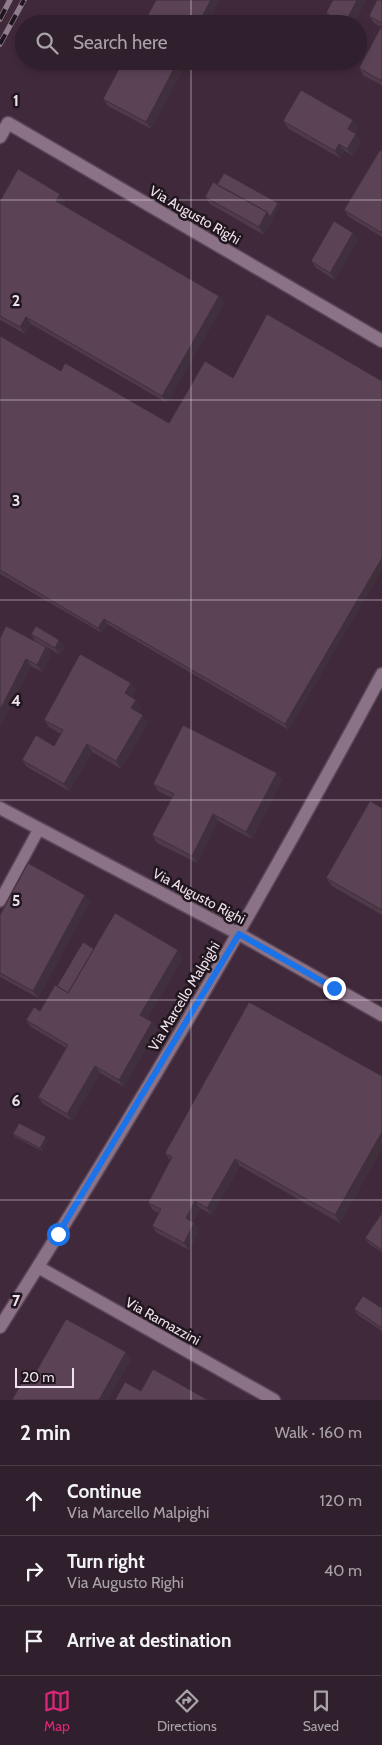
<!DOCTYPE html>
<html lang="en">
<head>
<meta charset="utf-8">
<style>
	body { margin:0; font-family:Cabin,sans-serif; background:#3c2c38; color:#f1f3f6 }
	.scale { position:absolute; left:15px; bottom:12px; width:59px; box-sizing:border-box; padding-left:5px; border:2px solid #efe1ec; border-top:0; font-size:14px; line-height:18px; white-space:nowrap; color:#efe1ec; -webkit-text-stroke:4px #20161e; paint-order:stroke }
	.stop { position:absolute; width:15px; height:15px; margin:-11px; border:4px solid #1a73e8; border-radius:50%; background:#fff }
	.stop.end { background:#1a73e8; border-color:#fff; box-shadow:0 1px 5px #0008 }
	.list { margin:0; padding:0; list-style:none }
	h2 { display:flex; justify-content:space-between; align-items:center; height:65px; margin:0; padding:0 20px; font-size:21px }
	h2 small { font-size:16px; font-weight:400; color:#a8a2a9 }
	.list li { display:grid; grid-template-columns:32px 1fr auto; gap:15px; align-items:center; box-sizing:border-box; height:70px; padding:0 20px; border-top:1px solid #4b3d48 }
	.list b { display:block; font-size:19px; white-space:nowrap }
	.list p { margin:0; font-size:16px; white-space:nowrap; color:#a8a2a9 }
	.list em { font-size:16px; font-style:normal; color:#a8a2a9 }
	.icon { flex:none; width:28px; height:28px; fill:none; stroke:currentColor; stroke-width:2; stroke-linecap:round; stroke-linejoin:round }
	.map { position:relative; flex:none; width:382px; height:1400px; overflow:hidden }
	.search { position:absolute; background:#301f2c; box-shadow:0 2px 8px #0003; left:15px; right:15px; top:15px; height:55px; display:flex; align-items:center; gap:12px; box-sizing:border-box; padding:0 18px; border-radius:28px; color:#a8a2a9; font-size:19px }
	.sheet { height:275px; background:#301f2c }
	nav { display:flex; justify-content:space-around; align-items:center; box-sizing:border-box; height:70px; border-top:1px solid #4b3d48; background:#301f2c; font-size:14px; color:#a8a2a9 }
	nav a { display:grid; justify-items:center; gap:2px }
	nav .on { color:#db2777 }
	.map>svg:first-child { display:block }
</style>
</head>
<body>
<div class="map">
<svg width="382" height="1400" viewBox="0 0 382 1400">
	<rect width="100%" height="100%" fill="#40293b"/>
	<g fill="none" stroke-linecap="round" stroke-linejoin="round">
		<g stroke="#5a4757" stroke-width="14">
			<path id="lane" d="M 0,901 L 39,829"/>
		</g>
		<g stroke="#5a4757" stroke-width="15">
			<path id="street" d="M 0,137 L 8,123 L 382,341
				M 0,808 L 239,934 L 382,1015
				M 38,1267 L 274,1400
				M 0,1327 C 135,1114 263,896 382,674"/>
		</g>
		<use href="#lane" stroke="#8c7286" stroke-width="11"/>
		<use href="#street" stroke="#8c7286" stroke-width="12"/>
		<g stroke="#8f7c8b" stroke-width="5.5">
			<path id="rail" d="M 0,19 L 10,0
				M 0,44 L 24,0"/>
		</g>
		<use href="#rail" stroke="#20161e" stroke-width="4" stroke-dasharray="11" stroke-linecap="butt"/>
	</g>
	<path fill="#4e3a49" d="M 333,0 L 366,0 L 353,24 L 338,24 L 331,20 L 326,13 Z
		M 382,0 L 382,85 L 364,76 L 359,68 L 381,27 L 374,23 L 369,16 Z
		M 123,61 L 187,61 L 151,129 L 108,106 L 103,99 Z
		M 283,121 L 358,127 L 355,133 L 361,141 L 353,156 L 345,151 L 340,158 L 289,129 Z
		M 382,151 L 382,237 L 349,217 L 344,210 Z
		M 217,185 L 278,203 L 280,205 L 264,235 L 210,204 L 205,197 Z
		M 0,201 L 65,201 L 63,205 L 219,296 L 224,303 L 167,403 L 31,324 L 25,334 L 0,320 Z
		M 358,240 L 335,280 L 316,268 L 311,261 Z
		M 0,336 L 61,371 L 289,730 L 107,624 L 102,633 L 0,574 Z
		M 31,634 L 59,640 L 65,647 L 60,655 L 47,647 L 51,654 L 42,672 L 31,666 L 0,727 L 0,638 L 36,642 Z
		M 131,683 L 136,690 L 132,697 L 141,707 L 138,712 L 148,722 L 121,769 L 92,752 L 69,791 L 27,767 L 22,760 L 54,746 L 61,734 L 49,727 L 44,720 Z
		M 277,773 L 282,780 L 252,839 L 218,821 L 197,863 L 157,843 L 152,835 L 172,798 L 158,791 L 153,784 Z
		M 382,808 L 382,915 L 332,886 L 326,878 Z
		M 85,895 L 90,902 L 38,998 L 0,977 L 0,915 Z
		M 94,949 L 183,957 L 147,1019 L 152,1022 L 157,1029 L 124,1087 L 100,1073 L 72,1121 L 43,1104 L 38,1097 L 66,1048 L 31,1027 L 26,1020 L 40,1011 L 57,986 Z
		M 382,1076 L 382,1148 L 340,1223 L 240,1166 L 212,1215 L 200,1208 L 193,1222 L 199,1230 L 189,1250 L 157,1233 L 152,1226 L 159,1213 L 153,1210 L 148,1203 L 170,1160 L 165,1153 Z
		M 13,1134 L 47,1140 L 42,1151 L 15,1137 Z
		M 382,1213 L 382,1252 L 369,1244 L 365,1238 Z
		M 382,1308 L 382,1331 L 358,1315 L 354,1309 Z"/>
	<path fill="#402f3c" d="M 211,0 L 220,0 L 207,24 L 198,24 Z
		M 357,0 L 366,0 L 353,24 L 345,24 L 345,23 Z
		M 178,61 L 187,61 L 151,129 L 146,122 Z
		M 353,120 L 358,127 L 353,137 L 348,129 Z
		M 356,134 L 361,141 L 353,156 L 347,149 Z
		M 339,144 L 345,151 L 340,158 L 335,151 Z
		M 60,194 L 65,201 L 61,208 L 56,201 Z
		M 278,203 L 280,205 L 264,235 L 259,227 L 267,212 Z
		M 353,233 L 358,240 L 335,280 L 330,273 Z
		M 219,296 L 224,303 L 167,403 L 162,396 Z
		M 26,317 L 31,324 L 25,334 L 20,327 Z
		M 382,558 L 382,570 L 289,730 L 285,724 Z
		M 104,619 L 107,624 L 102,633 L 98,628 Z
		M 59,640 L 65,647 L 60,655 L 55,648 Z
		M 46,647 L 51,654 L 42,672 L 37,665 Z
		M 26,659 L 31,666 L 0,727 L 0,710 Z
		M 131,683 L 136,690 L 130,701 L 125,693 Z
		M 136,700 L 141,707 L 137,715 L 131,708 Z
		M 143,715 L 148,722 L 121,769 L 116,761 Z
		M 87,744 L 92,752 L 69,791 L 64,784 Z
		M 277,773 L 282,780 L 252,839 L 246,832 Z
		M 213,814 L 218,821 L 197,863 L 192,856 Z
		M 85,895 L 90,902 L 38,998 L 33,991 Z
		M 178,950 L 183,957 L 145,1022 L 140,1015 Z
		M 152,1022 L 157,1029 L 124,1087 L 119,1080 Z
		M 95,1066 L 100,1073 L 72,1121 L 67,1114 Z
		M 382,1132 L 382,1148 L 340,1223 L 335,1215 Z
		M 46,1137 L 47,1140 L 42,1151 L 40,1148 Z
		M 235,1159 L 240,1166 L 212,1215 L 207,1208 Z
		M 195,1201 L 200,1208 L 191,1225 L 186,1218 Z
		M 194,1223 L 199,1230 L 189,1250 L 184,1243 Z
		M 126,1352 L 131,1360 L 108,1400 L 99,1400 Z"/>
	<path fill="#5b4355" stroke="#402f3c" d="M 156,0 L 211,0 L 198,24 L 143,24 Z
		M 333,0 L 357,0 L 345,23 L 326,13 Z
		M 377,0 L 382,0 L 382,23 L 369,16 Z
		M 382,25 L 382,81 L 359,68 Z
		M 123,61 L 178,61 L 146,122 L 103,99 Z
		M 301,90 L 353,120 L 348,129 L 356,134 L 347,149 L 339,144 L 335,151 L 283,121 Z
		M 380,150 L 382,151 L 382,233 L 344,210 Z
		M 18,169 L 60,194 L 56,201 L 219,296 L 162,396 L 26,317 L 20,327 L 0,316 L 0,201 Z
		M 224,173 L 278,203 L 270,217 L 267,212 L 217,185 Z
		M 213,182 L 267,212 L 259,227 L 205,197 Z
		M 334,221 L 353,233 L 330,273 L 311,261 Z
		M 267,314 L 382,381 L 382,558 L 285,724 L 104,619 L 98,628 L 0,570 L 0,336 L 61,371 L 65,363 L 169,423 L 205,361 L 233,378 Z
		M 6,626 L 46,647 L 37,665 L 26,659 L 0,710 L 0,638 Z
		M 36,626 L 59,640 L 55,648 L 31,634 Z
		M 80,654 L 131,683 L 125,693 L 136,700 L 131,708 L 143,715 L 116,761 L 87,744 L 64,784 L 22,760 L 36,735 L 54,746 L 63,730 L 44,720 Z
		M 183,725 L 277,773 L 246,832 L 213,814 L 192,856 L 152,835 L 174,794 L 153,784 Z
		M 370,801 L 382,808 L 382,910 L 326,878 Z
		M 28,863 L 85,895 L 33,991 L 0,973 L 0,915 Z
		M 115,913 L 178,950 L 140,1015 L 152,1022 L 119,1080 L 95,1066 L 67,1114 L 38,1097 L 68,1045 L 26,1020 L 34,1007 L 40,1011 L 55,985 L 68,993 Z
		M 83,942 L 94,949 L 68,993 L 57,986 Z
		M 249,1002 L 382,1076 L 382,1132 L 335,1215 L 235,1159 L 207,1208 L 195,1201 L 186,1218 L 194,1223 L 184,1243 L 152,1226 L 161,1209 L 148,1203 L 172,1157 L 165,1153 Z
		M 19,1123 L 46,1137 L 40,1148 L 13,1134 Z
		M 382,1213 L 382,1250 L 365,1238 Z
		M 363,1296 L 382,1308 L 382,1328 L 354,1309 Z
		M 66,1319 L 126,1352 L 99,1400 L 12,1400 L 26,1375 L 32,1379 Z
		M 153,1369 L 208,1400 L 115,1400 L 125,1382 L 141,1391 Z"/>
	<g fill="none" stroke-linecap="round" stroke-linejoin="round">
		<path stroke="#1a73e8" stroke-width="6" d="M 58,1234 L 239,934 L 334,988"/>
	</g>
	<path fill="none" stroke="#efe1ec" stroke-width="1" stroke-opacity="0.55" d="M 191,0 L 191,24M 191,61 L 191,1400M 0,200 L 382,200M 0,400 L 382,400M 0,600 L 382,600M 0,800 L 382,800M 0,1000 L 382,1000M 0,1200 L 382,1200"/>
	<g text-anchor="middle" stroke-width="5" stroke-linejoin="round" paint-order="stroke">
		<g font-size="14" fill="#efe1ec" stroke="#20161e">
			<text transform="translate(195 215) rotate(30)" y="5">Via Augusto Righi</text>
			<text transform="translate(199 896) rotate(28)" y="5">Via Augusto Righi</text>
			<text transform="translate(184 996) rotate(-59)" y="5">Via Marcello Malpighi</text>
			<text transform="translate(163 1321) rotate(29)" y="5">Via Ramazzini</text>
		</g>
	</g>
	<g font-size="16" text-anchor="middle" font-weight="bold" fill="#efe1ec" stroke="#20161e" stroke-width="5" stroke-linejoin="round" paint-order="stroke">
		<text x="16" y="106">1</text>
		<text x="16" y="306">2</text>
		<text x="16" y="506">3</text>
		<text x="16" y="706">4</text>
		<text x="16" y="906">5</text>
		<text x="16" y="1106">6</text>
		<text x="16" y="1306">7</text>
	</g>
</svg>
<div class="scale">20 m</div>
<div class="stop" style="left:58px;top:1234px"></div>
<div class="stop end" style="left:334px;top:988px"></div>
<div class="search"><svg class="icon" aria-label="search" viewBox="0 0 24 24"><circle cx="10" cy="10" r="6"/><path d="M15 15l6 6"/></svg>Search here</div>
</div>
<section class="sheet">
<h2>2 min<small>Walk · 160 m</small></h2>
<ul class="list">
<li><svg class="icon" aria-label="ahead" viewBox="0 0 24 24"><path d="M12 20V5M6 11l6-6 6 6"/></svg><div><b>Continue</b><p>Via Marcello Malpighi</p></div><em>120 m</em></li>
<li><svg class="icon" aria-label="right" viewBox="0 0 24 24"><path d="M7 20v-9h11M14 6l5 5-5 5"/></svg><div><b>Turn right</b><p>Via Augusto Righi</p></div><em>40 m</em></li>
<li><svg class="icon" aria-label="arrive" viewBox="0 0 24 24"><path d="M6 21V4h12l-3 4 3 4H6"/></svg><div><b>Arrive at destination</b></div></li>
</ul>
</section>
<nav>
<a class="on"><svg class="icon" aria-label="map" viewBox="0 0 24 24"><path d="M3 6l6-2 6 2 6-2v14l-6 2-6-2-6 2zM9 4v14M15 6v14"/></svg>Map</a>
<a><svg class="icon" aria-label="directions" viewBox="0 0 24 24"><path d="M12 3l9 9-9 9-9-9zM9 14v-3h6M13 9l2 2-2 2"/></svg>Directions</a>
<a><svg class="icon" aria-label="saved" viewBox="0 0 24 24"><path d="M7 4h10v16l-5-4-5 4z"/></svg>Saved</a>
</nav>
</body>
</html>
